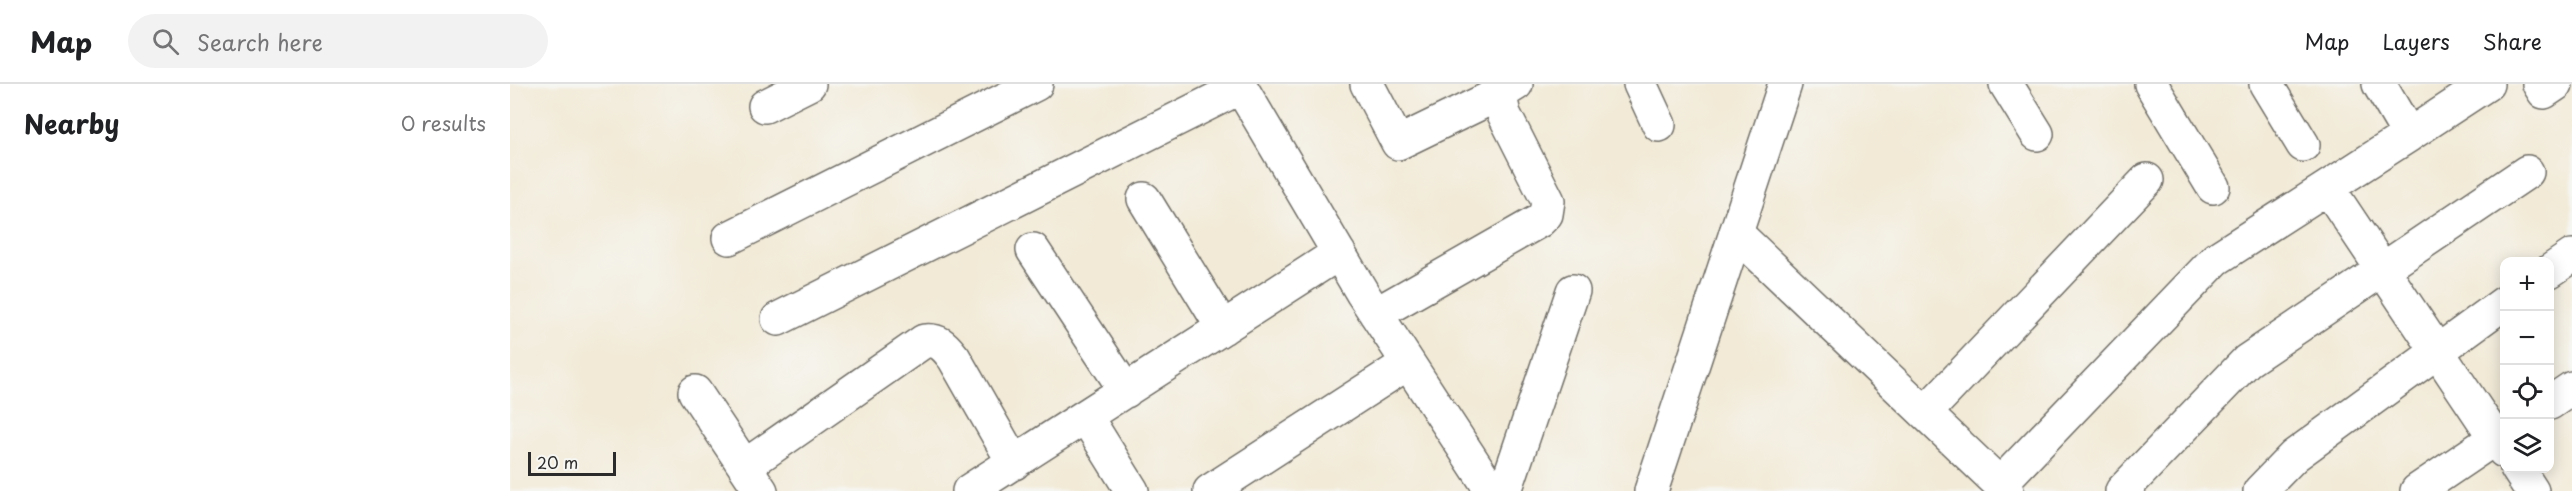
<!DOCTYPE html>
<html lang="en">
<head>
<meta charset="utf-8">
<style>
	body { margin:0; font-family:"Playpen Sans",sans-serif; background:#f2f2f2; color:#202124 }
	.controls { position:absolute; right:18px; bottom:18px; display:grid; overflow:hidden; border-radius:12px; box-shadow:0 3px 15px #0003 }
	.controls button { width:54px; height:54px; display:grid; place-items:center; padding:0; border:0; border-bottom:2px solid #e0e0e0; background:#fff; color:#202124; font:30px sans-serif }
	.scale { position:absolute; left:18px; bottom:15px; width:88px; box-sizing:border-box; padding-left:6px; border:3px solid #2b2b2b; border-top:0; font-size:16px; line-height:21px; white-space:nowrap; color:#2b2b2b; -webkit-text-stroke:4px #f6f6f2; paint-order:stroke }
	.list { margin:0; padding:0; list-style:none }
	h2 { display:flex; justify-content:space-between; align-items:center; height:78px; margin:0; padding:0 24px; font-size:26px }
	h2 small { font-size:20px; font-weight:400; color:#757577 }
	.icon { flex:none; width:33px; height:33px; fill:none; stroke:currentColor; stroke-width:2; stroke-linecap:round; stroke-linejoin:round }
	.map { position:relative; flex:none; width:2062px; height:407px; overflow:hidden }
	header { display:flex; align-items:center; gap:36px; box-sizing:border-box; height:84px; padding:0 30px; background:#fff; border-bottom:2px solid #e0e0e0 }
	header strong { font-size:28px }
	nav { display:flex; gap:33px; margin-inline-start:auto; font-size:21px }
	.search { width:420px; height:54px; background:#f2f2f2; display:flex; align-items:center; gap:15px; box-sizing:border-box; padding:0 21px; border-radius:33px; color:#757577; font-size:22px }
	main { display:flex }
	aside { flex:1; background:#fff }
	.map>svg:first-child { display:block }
</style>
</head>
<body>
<header>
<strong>Map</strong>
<div class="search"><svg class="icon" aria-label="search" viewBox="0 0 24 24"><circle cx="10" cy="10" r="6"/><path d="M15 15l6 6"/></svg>Search here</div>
<nav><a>Map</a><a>Layers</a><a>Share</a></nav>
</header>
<main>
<aside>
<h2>Nearby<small>0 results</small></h2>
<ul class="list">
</ul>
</aside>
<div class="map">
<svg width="2062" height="407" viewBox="0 0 2062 407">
	<rect width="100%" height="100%" fill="#f6f6f2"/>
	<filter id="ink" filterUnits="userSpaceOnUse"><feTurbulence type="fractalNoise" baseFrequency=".0167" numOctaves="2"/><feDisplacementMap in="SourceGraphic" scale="12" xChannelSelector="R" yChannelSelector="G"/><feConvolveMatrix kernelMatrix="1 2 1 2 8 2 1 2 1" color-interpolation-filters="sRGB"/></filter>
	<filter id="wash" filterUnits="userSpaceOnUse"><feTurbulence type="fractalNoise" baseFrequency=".008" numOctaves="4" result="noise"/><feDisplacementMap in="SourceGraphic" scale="24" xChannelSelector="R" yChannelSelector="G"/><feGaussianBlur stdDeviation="1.35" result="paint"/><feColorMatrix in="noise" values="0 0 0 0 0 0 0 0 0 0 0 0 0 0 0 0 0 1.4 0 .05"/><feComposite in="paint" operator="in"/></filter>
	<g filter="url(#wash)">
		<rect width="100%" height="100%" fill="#f2ead7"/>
	</g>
	<g filter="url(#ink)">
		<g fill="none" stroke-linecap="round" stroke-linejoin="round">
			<g stroke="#716e67" stroke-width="36">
				<path id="minor" d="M 729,0 L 853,210 L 982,407
					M 857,0 L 888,59 L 993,8
					M 1130,0 L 1149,41
					M 1496,0 L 1527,50
					M 1641,0 L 1703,103
					M 1756,0 L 1793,61
					M 2029,0 L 2034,8 L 2046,0
					M 255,22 L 299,0
					M 1899,51 L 1977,0
					M 1818,104 L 1994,367
					M 634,115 L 713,244
					M 1226,149 L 1497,407
					M 219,154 L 526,0
					M 523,166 L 616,307
					M 2040,187 L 2062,172
					M 866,230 L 1029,137 L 1036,130 L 1038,117 L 994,30 L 991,17 L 993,8 L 1006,0
					M 268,235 L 731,3
					M 185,308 L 251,407
					M 2040,319 L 2062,304
					M 1415,329 L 1637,96
					M 576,333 L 622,407
					M 235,382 L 414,257 C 430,255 435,263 444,274 L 504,379
					M 2007,384 L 2022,407
					M 1490,400 L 1706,175 L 1899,51 L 1869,0
					M 459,407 L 829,169
					M 700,407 L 898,279
					M 995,407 L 1063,207
					M 1612,407 L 1737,277 L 2017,88
					M 1750,407 L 1784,372 L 1994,219
					M 1907,407 L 1994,348"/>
			</g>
			<g stroke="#716e67" stroke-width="36">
				<path id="major" d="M 1141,407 L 1275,0"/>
			</g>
			<use href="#minor" stroke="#fff" stroke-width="33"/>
			<use href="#major" stroke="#fff" stroke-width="33"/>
		</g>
	</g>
</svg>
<div class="controls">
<button>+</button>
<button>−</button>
<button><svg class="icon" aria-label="locate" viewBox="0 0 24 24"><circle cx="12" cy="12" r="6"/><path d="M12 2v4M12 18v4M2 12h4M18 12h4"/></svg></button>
<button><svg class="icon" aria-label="layers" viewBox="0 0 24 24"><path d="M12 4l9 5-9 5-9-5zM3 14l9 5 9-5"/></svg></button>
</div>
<div class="scale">20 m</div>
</div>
</main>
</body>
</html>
